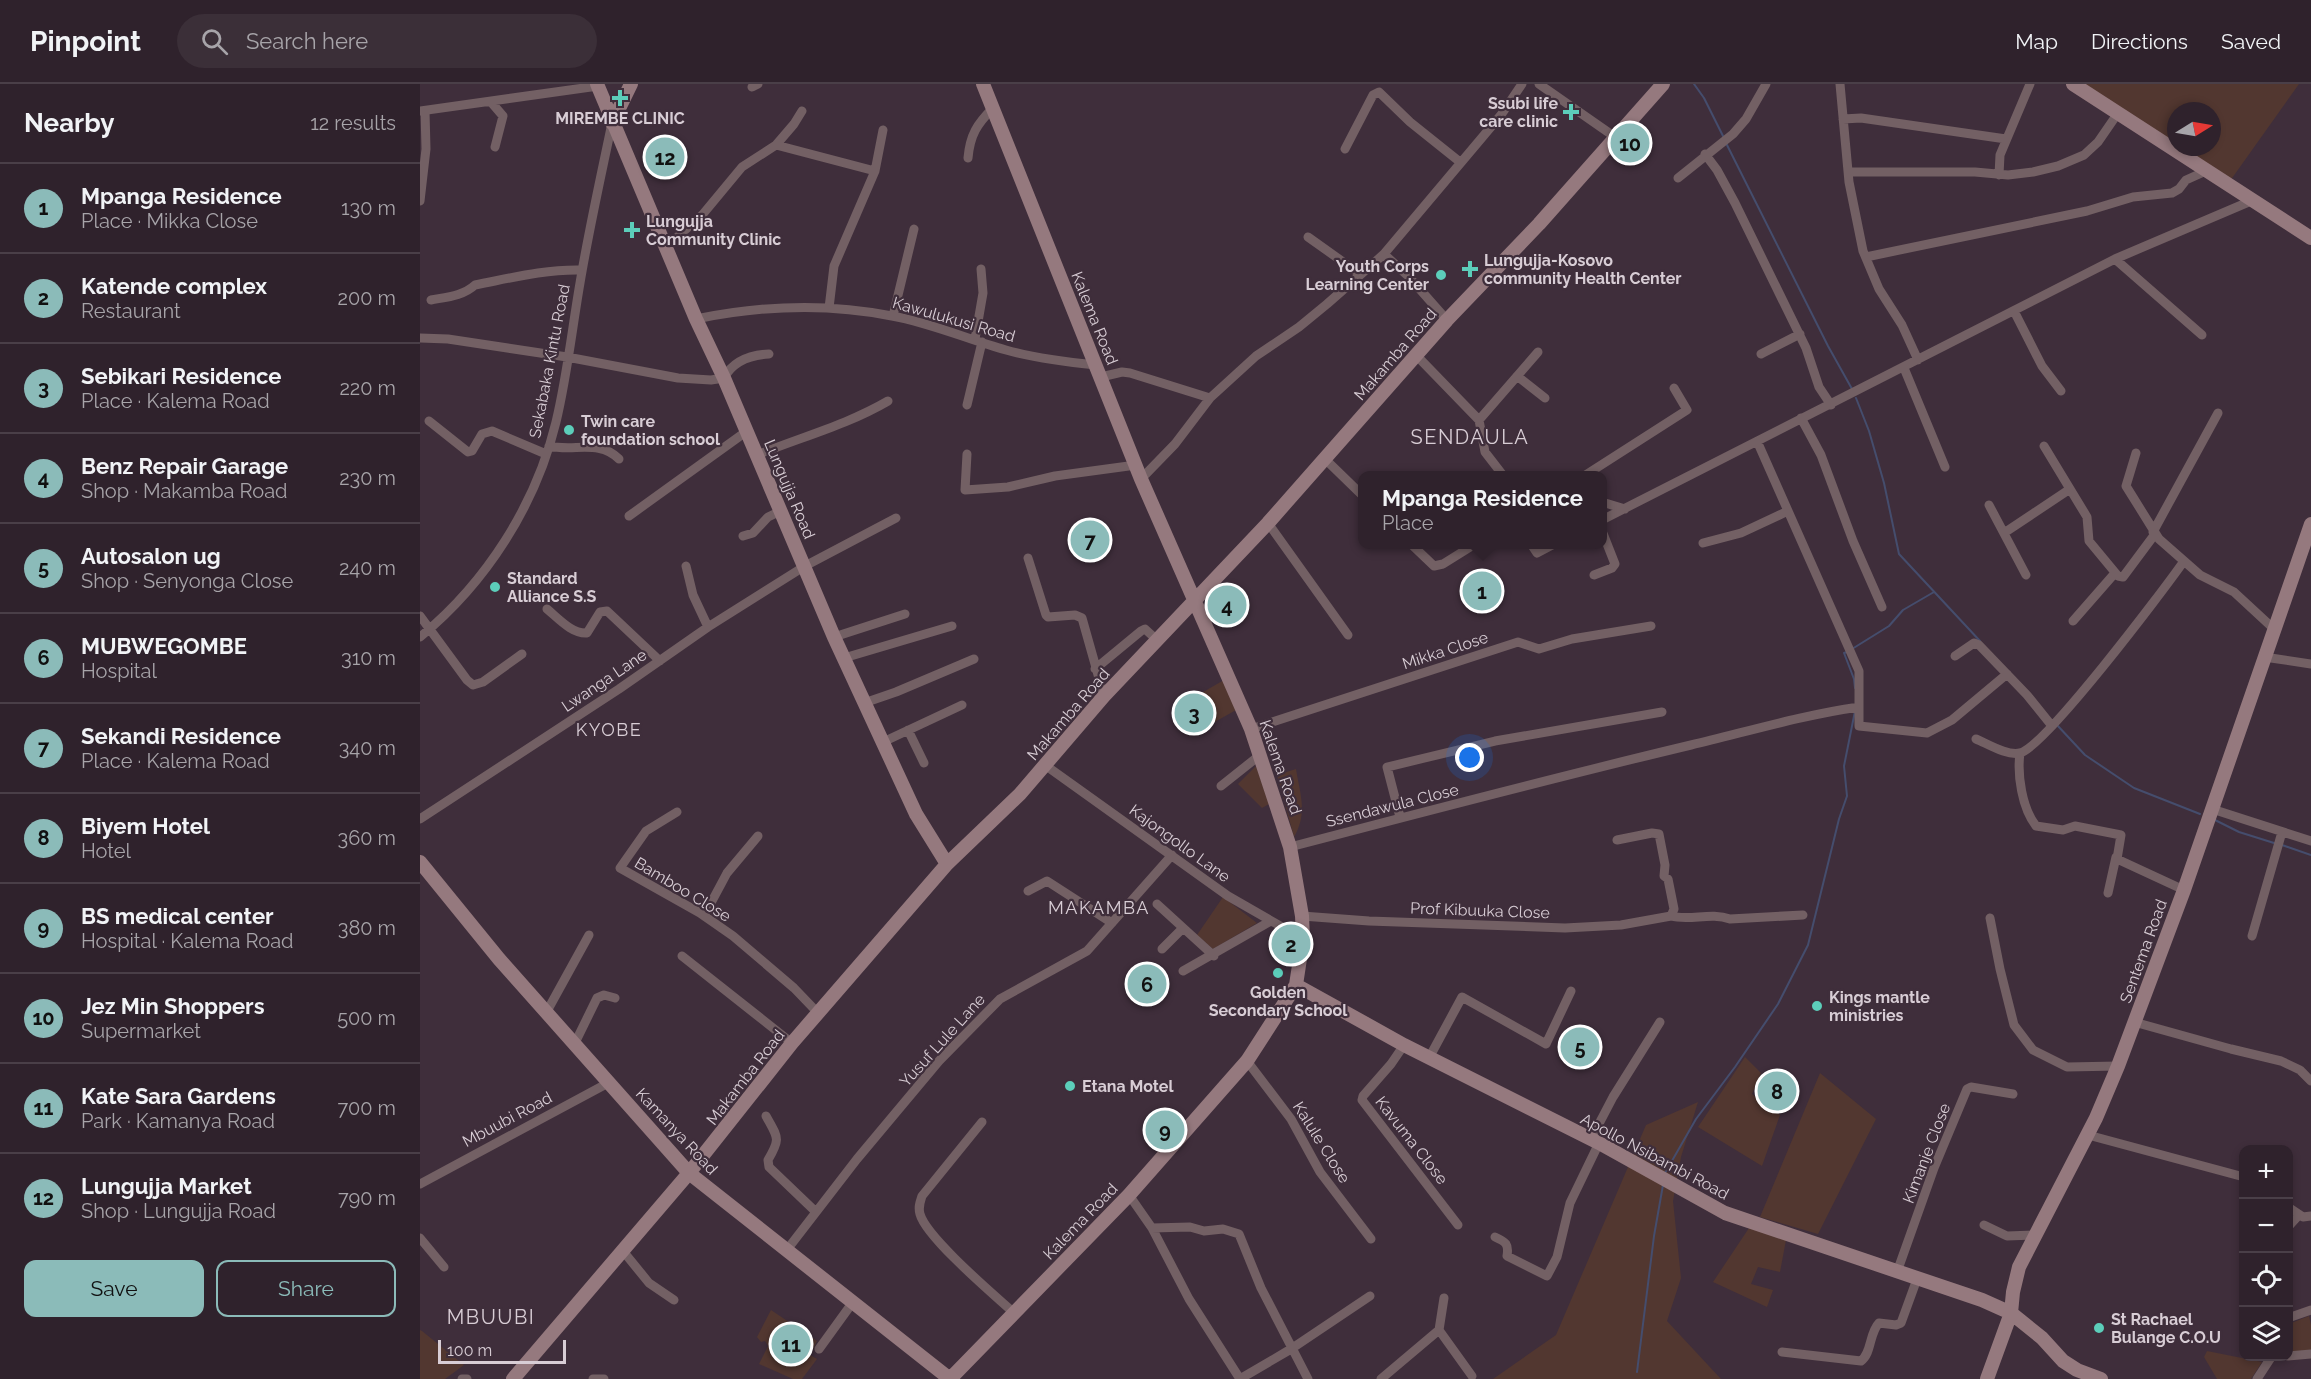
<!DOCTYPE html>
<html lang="en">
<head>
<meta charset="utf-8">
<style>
	body { margin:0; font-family:Raleway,sans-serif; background:#3b2f38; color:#f1f3f6 }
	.controls { position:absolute; right:18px; bottom:18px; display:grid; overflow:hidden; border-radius:12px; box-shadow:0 3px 9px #0003 }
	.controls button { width:54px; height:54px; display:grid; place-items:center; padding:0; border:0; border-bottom:2px solid #4a3f48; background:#2f222c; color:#f1f3f6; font:30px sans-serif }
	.compass { position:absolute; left:1747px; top:18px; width:54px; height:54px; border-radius:50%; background:#2f222c; box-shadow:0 3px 9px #0003; rotate:79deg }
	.scale { position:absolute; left:18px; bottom:15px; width:128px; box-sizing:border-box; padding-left:6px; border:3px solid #d8cdd5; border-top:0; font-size:16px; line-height:21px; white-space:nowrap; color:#d8cdd5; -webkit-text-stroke:4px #3f2e3b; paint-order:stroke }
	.you { position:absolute; left:1050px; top:674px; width:21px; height:21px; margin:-15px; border:4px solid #fff; border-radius:50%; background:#1a73e8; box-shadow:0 0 0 9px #1a73e833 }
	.badge { display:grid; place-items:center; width:39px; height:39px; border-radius:50%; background:#8bbbb9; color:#111; font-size:20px; font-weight:700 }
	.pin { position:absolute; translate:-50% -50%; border:3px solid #fff; box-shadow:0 2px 6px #0006 }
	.popup { position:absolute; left:938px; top:387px; width:249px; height:78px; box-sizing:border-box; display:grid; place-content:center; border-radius:12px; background:#2f222c; filter:drop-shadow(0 2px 4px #0005); font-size:20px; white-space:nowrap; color:#a7a4a9 }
	.popup b { font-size:22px; color:#f1f3f6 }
	.popup::after { content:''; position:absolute; left:50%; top:100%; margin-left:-12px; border:12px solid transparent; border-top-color:#2f222c }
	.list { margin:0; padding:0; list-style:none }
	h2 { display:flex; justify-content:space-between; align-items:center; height:78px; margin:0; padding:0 24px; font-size:26px }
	h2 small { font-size:20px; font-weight:400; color:#a7a4a9 }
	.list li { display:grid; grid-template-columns:39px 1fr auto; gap:18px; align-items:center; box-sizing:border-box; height:90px; padding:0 24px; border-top:2px solid #4a3f48 }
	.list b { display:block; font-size:22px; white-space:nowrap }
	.list p { margin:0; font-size:20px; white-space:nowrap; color:#a7a4a9 }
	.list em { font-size:20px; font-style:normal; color:#a7a4a9 }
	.actions { display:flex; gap:12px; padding:18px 24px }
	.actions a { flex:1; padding:14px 0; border:2px solid #8bbbb9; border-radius:12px; text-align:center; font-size:21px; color:#8bbbb9 }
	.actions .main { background:#8bbbb9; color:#111 }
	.icon { flex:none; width:33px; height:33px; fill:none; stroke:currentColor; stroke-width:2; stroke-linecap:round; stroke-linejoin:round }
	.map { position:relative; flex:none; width:1891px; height:1295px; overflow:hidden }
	header { display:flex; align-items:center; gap:36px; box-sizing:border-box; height:84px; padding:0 30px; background:#2f222c; border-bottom:2px solid #4a3f48 }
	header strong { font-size:28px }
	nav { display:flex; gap:33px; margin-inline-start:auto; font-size:21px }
	.search { width:420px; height:54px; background:#3b2f38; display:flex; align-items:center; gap:15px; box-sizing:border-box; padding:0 21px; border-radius:33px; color:#a7a4a9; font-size:22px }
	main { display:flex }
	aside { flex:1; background:#2f222c }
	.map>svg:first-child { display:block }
</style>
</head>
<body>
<header>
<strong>Pinpoint</strong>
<div class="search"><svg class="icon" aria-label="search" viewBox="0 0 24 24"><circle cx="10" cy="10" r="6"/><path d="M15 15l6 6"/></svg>Search here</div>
<nav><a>Map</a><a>Directions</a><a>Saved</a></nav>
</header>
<main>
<aside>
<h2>Nearby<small>12 results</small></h2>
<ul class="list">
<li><span class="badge">1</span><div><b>Mpanga Residence</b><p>Place · Mikka Close</p></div><em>130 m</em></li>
<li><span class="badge">2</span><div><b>Katende complex</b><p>Restaurant</p></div><em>200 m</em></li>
<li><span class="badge">3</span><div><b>Sebikari Residence</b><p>Place · Kalema Road</p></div><em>220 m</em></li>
<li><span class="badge">4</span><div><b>Benz Repair Garage</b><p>Shop · Makamba Road</p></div><em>230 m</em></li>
<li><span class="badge">5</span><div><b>Autosalon ug</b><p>Shop · Senyonga Close</p></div><em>240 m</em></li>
<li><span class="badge">6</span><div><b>MUBWEGOMBE</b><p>Hospital</p></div><em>310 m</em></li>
<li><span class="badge">7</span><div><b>Sekandi Residence</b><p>Place · Kalema Road</p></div><em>340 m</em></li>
<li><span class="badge">8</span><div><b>Biyem Hotel</b><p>Hotel</p></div><em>360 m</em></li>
<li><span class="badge">9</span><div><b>BS medical center</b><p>Hospital · Kalema Road</p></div><em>380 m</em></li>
<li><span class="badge">10</span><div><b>Jez Min Shoppers</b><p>Supermarket</p></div><em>500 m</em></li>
<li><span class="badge">11</span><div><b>Kate Sara Gardens</b><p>Park · Kamanya Road</p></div><em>700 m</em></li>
<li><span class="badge">12</span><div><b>Lungujja Market</b><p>Shop · Lungujja Road</p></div><em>790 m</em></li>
</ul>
<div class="actions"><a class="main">Save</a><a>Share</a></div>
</aside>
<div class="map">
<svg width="1891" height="1295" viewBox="0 0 1891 1295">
	<rect width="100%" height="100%" fill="#3f2e3b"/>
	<path fill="#523730" d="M 1663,0 L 1879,0 L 1810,97 L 1759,63 L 1792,63 L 1792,27 L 1756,27 L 1756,61 Z
		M 804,596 L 816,626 L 793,639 L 778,611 Z
		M 836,682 L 849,720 L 842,724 L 818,700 Z
		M 876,685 C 880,710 888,729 874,753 L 857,691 Z
		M 803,813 L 837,839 L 793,865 L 777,851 Z
		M 1325,973 L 1341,989 L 1332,1010 L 1360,1031 L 1342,1082 L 1278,1043 Z
		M 1400,989 L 1456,1035 L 1398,1150 L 1340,1133 Z
		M 1278,1018 L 1261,1073 L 1253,1117 L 1261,1194 L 1247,1237 L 1301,1295 L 1073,1295 L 1136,1251 L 1226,1041 Z
		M 1329,1144 L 1366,1156 L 1360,1188 L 1338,1183 L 1331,1200 L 1353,1206 L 1347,1223 L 1293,1198 Z
		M 351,1226 L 397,1257 L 390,1271 L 397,1275 L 382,1295 L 373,1295 L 339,1280 L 348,1262 L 345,1257 L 341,1258 L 337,1253 Z
		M 1889,1232 L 1891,1241 L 1891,1266 L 1869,1269 L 1869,1240 Z
		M 0,1246 L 2,1247 L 44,1281 L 25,1295 L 0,1295 Z
		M 1787,1267 L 1842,1278 L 1831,1295 L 1797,1295 L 1784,1273 Z"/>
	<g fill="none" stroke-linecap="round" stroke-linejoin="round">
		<path stroke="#454d6d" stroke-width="2" d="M 1274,0 L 1284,14 L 1304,54
			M 1306,59 L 1408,262 L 1432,305
			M 1436,314 L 1449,347 L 1464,399 L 1479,470 L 1560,557
			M 1432,565 L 1469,542 L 1483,526 L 1514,508
			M 1427,568 L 1424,569 L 1434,595 L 1435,604
			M 1637,641 L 1665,671 L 1714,704 L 1780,730
			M 1793,735 L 1819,748 L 1854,759
			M 1862,761 L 1891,771
			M 1245,1089 L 1276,1035 L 1315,983 L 1358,920 L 1388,861 L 1419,735 L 1427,712 L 1424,682 L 1435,627
			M 1217,1288 L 1234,1152 L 1243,1101"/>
		<path stroke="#736064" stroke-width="9" d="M 1119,0 L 1195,53
			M 1420,0 L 1429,98 L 1443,167 L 1459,205 L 1482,241 L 1498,276
			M 332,3 L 338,0
			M 71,18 L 83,32 L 75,63
			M 0,27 L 178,2
			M 1423,35 L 1441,34 L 1586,55
			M 356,61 L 455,87
			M 925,65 L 953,11 L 959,8 L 990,38 L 1040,78
			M 1285,70 L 1297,86 L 1315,119 L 1386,264 L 1399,303 L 1411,321
			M 548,74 C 550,51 557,40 573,24
			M 1428,88 L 1555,88 L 1588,91 L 1613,88 L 1638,82 L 1664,71 L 1678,58 L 1698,29
			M 1579,91 L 1580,71 L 1610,0
			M 1258,94 L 1313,50 L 1326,35 L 1346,0
			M 0,117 L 6,65 L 5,27
			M 888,153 L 940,190
			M 245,164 L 283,130 L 322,83 L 356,61 L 374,40 L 382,27
			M 964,170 L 989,193 L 1027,236
			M 1446,173 L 1667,127 L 1713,113 L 1752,109 L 1759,105 L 1766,96 L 1786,87
			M 1695,175 L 1782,251
			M 11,216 C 27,213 43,212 55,201 C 91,194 125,185 162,186
			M 409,224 L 414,182 L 455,87 L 463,46
			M 1594,227 L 1622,282 L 1641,307
			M 473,232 L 494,145
			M 276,235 C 339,222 408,219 472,232 C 511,239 547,255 586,266 C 615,274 646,278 676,281
			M 0,254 L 28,255 L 147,273 L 258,294 L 291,296 L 304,294 C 313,277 330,271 349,270
			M 555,255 L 563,209 L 561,185
			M 1341,270 L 1380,250
			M 996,271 L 1059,336 L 1065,368 L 1082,390
			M 1484,284 L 1525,383
			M 1097,292 L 1125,314
			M 681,293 L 702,288 L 710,289 L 790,314 L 836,272 L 879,243 L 907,220 L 964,170 L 1081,31 L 1102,0
			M 547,321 L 562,258
			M 1381,334 L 1401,371 L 1433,457 L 1462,523
			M 1059,336 L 1118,268
			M 9,337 L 48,368 L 52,367 L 62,350 L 72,347 L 126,370
			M 1337,357 L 1439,587 L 1439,642 L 1507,649 L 1532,636 L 1587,590
			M 129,362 C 154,368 179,355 199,375
			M 1624,362 L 1667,433 L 1669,457 L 1698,492 L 1703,493 L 1735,450
			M 1716,369 L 1706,402 L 1739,455 L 1780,491 L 1814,508 L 1854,545
			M 547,370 L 545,406 L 588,403 L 635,392 L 716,381
			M 337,371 C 381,353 427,341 468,317
			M 905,375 L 942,411
			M 1164,392 L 1267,326 L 1254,304
			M 721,395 L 755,360 L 790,314
			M 1182,418 L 1205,425
			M 1569,421 L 1606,491
			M 209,432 L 327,347
			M 1182,436 L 1695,175 L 1831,117
			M 848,439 L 928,551
			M 1733,448 L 1798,329
			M 1584,449 L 1650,405
			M 323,452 L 333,449 L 348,433 L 361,427
			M 1283,459 L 1321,449 L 1368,427
			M 991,460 L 1014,482 L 1023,480 L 1055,460
			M 1111,460 L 1117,469 L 1134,460
			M 608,474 L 626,531 L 628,533 L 655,531 L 662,534 L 684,612
			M 266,482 L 273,511 L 288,543
			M 1174,491 L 1192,484 L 1195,480 L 1182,447
			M 127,525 C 139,535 152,550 167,549 L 180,528 L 187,527 L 240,577
			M 0,532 L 47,596 L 53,601 L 63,598 L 102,570
			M 1653,537 L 1695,489
			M 0,553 C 66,499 116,421 136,338 C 147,293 152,245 160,199 C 169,145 181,92 192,39
			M 414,553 L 485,530
			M 1535,572 L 1554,559 L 1559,561 L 1607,611 L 1632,642
			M 1844,573 L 1891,580
			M 424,574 L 532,542
			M 675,585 L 721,547 L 725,545 L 737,556
			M 444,619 L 476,608 L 554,575
			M 831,645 L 1098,558 L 1119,565 L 1152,555 L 1231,542
			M 488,646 L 504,679
			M 1556,655 C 1568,660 1587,672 1600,669 C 1625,663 1743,507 1764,477
			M 463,658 L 542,621
			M 1600,669 C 1597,691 1602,724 1616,742 L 1643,746 L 1655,742 L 1701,751 L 1697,775 L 1764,806
			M 625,681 L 808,812 L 883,855
			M 801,702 L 840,671
			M 1792,725 L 1891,757
			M 257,728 L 226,747 L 200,784 L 280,829 L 313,852 L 374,904 L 398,929
			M 980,733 L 967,683 L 1075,657 L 1242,628
			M 0,735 L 199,605 L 288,543 L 385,482 L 476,434
			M 870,763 C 1003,728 1137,693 1271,661 C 1326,648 1383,631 1439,623
			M 608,807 L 627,797 L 692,839
			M 1688,809 L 1696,773
			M 737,820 L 794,872
			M 284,832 L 307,789 L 338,752
			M 882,832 L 949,837 L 1145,844 L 1201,841 L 1251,832 L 1254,825 L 1248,795 L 1244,792 L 1245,781 L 1239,750 L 1232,749 L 1197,756
			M 1251,832 C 1270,837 1291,828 1310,835 L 1383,831
			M 1570,834 L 1580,885 L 1594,941 L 1613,966 L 1647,983 L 1698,982
			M 1832,852 L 1862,748
			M 742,865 L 763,844
			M 262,872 L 372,959
			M 763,887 L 851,837
			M 126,929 L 169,851
			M 1714,938 L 1811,965 L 1861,977 L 1880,986 L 1891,997
			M 154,961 L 177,914 L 184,911 L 195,914
			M 984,961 L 971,980 L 943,1012 L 942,1016 L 1038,1141
			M 1009,974 L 1042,913 L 1126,960 L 1151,907
			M 827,977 L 871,1035 L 900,1088 L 951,1155
			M 346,1032 C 358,1054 361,1054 348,1076 L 349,1083 L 396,1128
			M 562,1038 L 502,1112 C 500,1118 498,1123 500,1130 C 506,1153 573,1210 593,1228
			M 1668,1051 L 1824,1093
			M 1171,1055 L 1193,1013 L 1240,938
			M 0,1100 L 190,998
			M 709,1111 L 732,1144 L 769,1215 L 820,1295
			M 1868,1123 L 1883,1133 L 1891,1132
			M 1564,1141 L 1587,1152 L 1616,1151
			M 1868,1143 L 1879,1131
			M 732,1144 L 770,1143 L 784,1147 L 803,1145 L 819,1150 L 841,1204 L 888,1295
			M 1075,1153 C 1086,1158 1089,1160 1087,1172 L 1127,1192 L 1137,1173 L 1150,1119 L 1179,1059
			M 0,1154 L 24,1183
			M 203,1167 L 229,1199 L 254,1216
			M 366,1167 L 437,1075 L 519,977 L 580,915 L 667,867 L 752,771
			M 1477,1188 L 1514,1084 L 1547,1005 L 1551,1003 L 1593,1010
			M 1868,1234 L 1891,1226
			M 1019,1246 L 1024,1214
			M 399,1265 L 433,1218
			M 1362,1268 L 1441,1277 C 1452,1269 1449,1249 1459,1239 L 1476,1241 L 1481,1239 L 1497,1195
			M 1868,1272 L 1891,1270
			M 42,1295 L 47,1295
			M 173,1295 L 184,1295
			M 820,1295 L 871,1265 L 950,1212
			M 961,1295 L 1019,1246 L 1052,1292
			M 1837,1295 L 1852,1272"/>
		<path stroke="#95797e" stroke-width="14" d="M 177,0 L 276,235 L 304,294 L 414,553 L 496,730 L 527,780
			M 1653,0 L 1891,154
			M 192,39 L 211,0
			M 0,778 L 79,875 L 269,1089 L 530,1295
			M 876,901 L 984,961 L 1179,1059 L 1305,1129 L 1562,1216 L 1591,1229 L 1622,1254 L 1643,1277 L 1657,1286 L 1681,1295
			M 93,1295 L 269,1089 L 372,959 L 527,780 L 600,710 L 684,612 L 848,439 L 1027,236 L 1119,140 L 1243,0
			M 530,1295 L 709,1111 L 827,977 L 876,901 L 883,855 L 882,832 L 870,763 L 831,645 L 721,395 L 563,0
			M 1567,1295 L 1591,1229 L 1593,1208 L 1599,1183 L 1676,1034 L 1698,982 L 1764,806 L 1891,440"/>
	</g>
	<g fill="#5cceba" stroke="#3f2e3b" stroke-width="2">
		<path d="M197 5h6v6h6v6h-6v6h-6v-6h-6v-6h6z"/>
		<path d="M1148 19h6v6h6v6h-6v6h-6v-6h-6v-6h6z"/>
		<path d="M209 137h6v6h6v6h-6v6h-6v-6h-6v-6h6z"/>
		<path d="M1047 176h6v6h6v6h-6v6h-6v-6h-6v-6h6z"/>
		<circle cx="1021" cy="191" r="6"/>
		<circle cx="149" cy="346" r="6"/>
		<circle cx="75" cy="503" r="6"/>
		<circle cx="858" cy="889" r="6"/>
		<circle cx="1397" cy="922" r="6"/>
		<circle cx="650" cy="1002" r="6"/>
		<circle cx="1679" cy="1244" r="6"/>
	</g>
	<g text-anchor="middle" stroke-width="4.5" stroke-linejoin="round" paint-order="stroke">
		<g font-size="16" font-weight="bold" fill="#d8cdd5" stroke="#3f2e3b" text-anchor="start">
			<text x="1138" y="25" text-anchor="end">Ssubi life<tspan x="1138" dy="18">care clinic</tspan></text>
			<text x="200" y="40" text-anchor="middle">MIREMBE CLINIC</text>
			<text x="226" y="143">Lungujja<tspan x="226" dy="18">Community Clinic</tspan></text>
			<text x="1064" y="182">Lungujja-Kosovo<tspan x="1064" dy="18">community Health Center</tspan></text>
			<text x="1009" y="188" text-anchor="end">Youth Corps<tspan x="1009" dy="18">Learning Center</tspan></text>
			<text x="161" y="343">Twin care<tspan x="161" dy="18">foundation school</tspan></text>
			<text x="87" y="500">Standard<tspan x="87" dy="18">Alliance S.S</tspan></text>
			<text x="858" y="914" text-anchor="middle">Golden<tspan x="858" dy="18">Secondary School</tspan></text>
			<text x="1409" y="919">Kings mantle<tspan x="1409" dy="18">ministries</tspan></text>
			<text x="662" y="1008">Etana Motel</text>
			<text x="1691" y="1241">St Rachael<tspan x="1691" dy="18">Bulange C.O.U</tspan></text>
		</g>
		<g font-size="16" fill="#d8cdd5" stroke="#3f2e3b">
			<text transform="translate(675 234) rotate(68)" y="6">Kalema Road</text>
			<text transform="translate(534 235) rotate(16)" y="6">Kawulukusi Road</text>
			<text transform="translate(975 270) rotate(-49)" y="6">Makamba Road</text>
			<text transform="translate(129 277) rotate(-79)" y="6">Sekabaka Kintu Road</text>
			<text transform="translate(370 405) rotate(67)" y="6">Lungujja Road</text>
			<text transform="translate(1025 566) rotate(-18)" y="6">Mikka Close</text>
			<text transform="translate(184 596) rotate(-34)" y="6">Lwanga Lane</text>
			<text transform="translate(648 630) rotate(-49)" y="6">Makamba Road</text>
			<text transform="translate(861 683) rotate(71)" y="6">Kalema Road</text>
			<text transform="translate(972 721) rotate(-14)" y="6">Ssendawula Close</text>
			<text transform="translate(760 759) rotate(36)" y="6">Kajongollo Lane</text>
			<text transform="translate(263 805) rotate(31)" y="6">Bamboo Close</text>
			<text transform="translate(1060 826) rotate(2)" y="6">Prof Kibuuka Close</text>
			<text transform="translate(1723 867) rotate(-70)" y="6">Sentema Road</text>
			<text transform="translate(522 956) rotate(-48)" y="6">Yusuf Lule Lane</text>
			<text transform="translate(325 993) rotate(-52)" y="6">Makamba Road</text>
			<text transform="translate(87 1035) rotate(-28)" y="6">Mbuubi Road</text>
			<text transform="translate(257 1047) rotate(47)" y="6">Kamanya Road</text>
			<text transform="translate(992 1056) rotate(52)" y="6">Kavuma Close</text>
			<text transform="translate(902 1058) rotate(58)" y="6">Kalule Close</text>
			<text transform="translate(1506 1069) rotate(-69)" y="6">Kimanje Close</text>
			<text transform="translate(1235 1072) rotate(28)" y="6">Apollo Nsibambi Road</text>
			<text transform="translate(660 1137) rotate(-46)" y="6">Kalema Road</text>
		</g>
		<g font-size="18" letter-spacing="1.5" fill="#d8cdd5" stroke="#3f2e3b">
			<text x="189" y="652">KYOBE</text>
			<text x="679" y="830">MAKAMBA</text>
		</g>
		<g font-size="20" letter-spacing="1.5" fill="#d8cdd5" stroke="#3f2e3b">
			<text x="1050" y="360">SENDAULA</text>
			<text x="71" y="1240">MBUUBI</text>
		</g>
	</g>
</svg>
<div class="controls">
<button>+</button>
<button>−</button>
<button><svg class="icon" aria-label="locate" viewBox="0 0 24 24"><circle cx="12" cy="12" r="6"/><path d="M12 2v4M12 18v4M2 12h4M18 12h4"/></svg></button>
<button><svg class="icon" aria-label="layers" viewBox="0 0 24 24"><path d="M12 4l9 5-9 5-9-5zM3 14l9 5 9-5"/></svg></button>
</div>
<svg class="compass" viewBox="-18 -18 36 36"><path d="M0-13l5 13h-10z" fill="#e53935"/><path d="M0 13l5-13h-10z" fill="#a7a4a9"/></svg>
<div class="scale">100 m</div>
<div class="you"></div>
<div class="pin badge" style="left:1062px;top:507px">1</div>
<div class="popup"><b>Mpanga Residence</b>Place</div>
<div class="pin badge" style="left:871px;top:860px">2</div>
<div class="pin badge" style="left:774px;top:629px">3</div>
<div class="pin badge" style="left:807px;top:521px">4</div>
<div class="pin badge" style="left:1160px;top:963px">5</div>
<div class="pin badge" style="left:727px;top:900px">6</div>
<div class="pin badge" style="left:670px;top:456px">7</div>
<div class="pin badge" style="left:1357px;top:1007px">8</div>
<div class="pin badge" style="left:745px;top:1046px">9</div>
<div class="pin badge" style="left:1210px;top:59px">10</div>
<div class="pin badge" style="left:371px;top:1260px">11</div>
<div class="pin badge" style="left:245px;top:73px">12</div>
</div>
</main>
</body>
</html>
